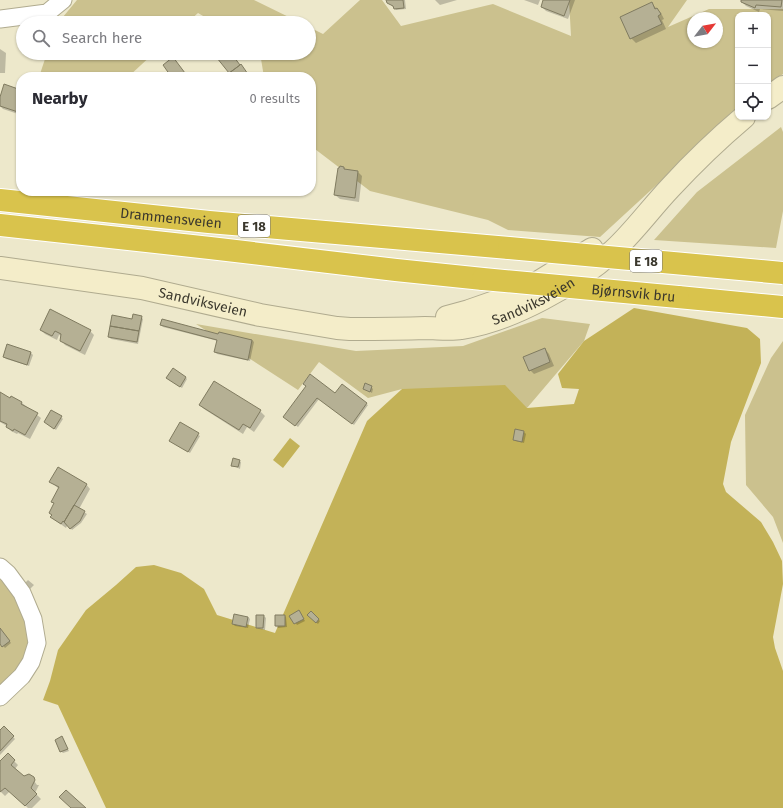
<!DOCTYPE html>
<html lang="en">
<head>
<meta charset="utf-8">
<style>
	body { margin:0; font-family:"Fira Sans",sans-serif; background:#f7f7f7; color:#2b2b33 }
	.controls { position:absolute; right:12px; top:12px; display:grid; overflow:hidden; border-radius:8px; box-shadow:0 1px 3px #0004 }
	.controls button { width:36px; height:36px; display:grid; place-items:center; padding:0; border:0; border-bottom:1px solid #e1e1e2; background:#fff; color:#2b2b33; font:20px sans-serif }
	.compass { position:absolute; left:687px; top:12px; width:36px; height:36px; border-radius:50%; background:#fff; box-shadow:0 1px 3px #0004; rotate:59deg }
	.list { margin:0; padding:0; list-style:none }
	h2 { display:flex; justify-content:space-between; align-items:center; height:52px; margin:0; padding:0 16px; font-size:17px }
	h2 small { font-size:13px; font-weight:400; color:#7c7c81 }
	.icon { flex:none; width:22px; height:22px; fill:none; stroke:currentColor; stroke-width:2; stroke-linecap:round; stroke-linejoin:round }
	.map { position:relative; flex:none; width:783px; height:808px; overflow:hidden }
	.search { position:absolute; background:#fff; box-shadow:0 1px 3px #0004; left:16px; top:16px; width:300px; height:44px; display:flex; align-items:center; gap:10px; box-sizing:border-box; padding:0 14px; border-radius:22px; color:#7c7c81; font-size:15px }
	.panel { position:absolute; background:#fff; box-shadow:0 1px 3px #0004; left:16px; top:72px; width:300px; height:124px; border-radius:16px }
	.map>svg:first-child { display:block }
</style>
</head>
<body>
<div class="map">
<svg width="783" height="808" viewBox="0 0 783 808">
	<rect width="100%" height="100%" fill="#ede8cb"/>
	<path fill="#cbc18e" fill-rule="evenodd" d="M 77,0 L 254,0 L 301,23 L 215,23 L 198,13 L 187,23 L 58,23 Z
		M 360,0 L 382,0 L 401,26 L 493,4 L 571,36 L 569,0 L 687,0 L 668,27 L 709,9 L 783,9 L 783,74 L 768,85 L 768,15 L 738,15 L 738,110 L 600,237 L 508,230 L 488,220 L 370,191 L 311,146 L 311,77 L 264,77 L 260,53 L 309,53 L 309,27 L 323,34 ZM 693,18 L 717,18 L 717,42 L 693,42 Z
		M 47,53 L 154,53 L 128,77 L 39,77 Z
		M 781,127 L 783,132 L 783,211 L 776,248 L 654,240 L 697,192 Z
		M 542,318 L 590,324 L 584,341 L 527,408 L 402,389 L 368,398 L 319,362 L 298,390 L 196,324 L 356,351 L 463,346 Z
		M 783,341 L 783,543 L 773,517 L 746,485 L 745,415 L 771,358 Z
		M 0,577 L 17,600 L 25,621 L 29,646 L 24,665 L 0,689 Z"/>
	<path fill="#c3b258" d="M 634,308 L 747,328 L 760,339 L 761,363 L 731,442 L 723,484 L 726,492 L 761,522 L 773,542 L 782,561 L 783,584 L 773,637 L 775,648 L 783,671 L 783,808 L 106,808 L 58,705 L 43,700 L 50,681 L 58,650 L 86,610 L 116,585 L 136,567 L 154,565 L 181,573 L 204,589 L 217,615 L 275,633 L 367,421 L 402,389 L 505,385 L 527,408 L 574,404 L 579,389 L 562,388 L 558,374 L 584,341 Z
		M 290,438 L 300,446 L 283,468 L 273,460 Z"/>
	<path fill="#0003" d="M 387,0 L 405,0 L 406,9 L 396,10 L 394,7 L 388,3 Z
		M 435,0 L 457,0 L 440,5 Z
		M 524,0 L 540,0 L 538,5 Z
		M 545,0 L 575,0 L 568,19 L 546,11 L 542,7 Z
		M 742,0 L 783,0 L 783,11 L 760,9 L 759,12 L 746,6 L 742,2 Z
		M 652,4 L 661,13 L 664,19 L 662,20 L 666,29 L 636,43 L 631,38 Z
		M 0,49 L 6,53 L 5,73 L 0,73 Z
		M 205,73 L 209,77 L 200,77 Z
		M 21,91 L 21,115 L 3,109 L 0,106 L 0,100 Z
		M 344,168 L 346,170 L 358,172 L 362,176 L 359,202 L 340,199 L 335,195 Z
		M 141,317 L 143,319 L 138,344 L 111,339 L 109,337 L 133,320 Z
		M 161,325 L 219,335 L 220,333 L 252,340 L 254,342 L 250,361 L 217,354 L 215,352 L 218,341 L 163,327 Z
		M 41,330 L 90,331 L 94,335 L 85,355 L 65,345 L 61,340 L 62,336 L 59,335 L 57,340 L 45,334 Z
		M 8,346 L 31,353 L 33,355 L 29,366 L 6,359 L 4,357 Z
		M 545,349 L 549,354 L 554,366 L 534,374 L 530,370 Z
		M 186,378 L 187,379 L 182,388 L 170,380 Z
		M 214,382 L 260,411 L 265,416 L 254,432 L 247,427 L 243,434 L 204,409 L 200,405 Z
		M 304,384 L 366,404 L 368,405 L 354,425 L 319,399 L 298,427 L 286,418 L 307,387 Z
		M 371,387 L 373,389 L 372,393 L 364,388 Z
		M 0,393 L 10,399 L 11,397 L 22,403 L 41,418 L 30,439 L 18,433 L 17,434 L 11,431 L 7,426 L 0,422 Z
		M 61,417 L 63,419 L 56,430 L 45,422 Z
		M 180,423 L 200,436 L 190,453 L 172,442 Z
		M 524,432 L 526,434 L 524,443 L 516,441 L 514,439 Z
		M 239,461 L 241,462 L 240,469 L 232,465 Z
		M 51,482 L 86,484 L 90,489 L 79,509 L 87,514 L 81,523 L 72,530 L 68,524 L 66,528 L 51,517 L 55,504 L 52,501 L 59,489 Z
		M 28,580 L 34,585 L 30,589 L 24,584 Z
		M 299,611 L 305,621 L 297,625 L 291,616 Z
		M 311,612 L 320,621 L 318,624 L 308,615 Z
		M 264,616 L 266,618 L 265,630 L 259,629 L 257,628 Z
		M 285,616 L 286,617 L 287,627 L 278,628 L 276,626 Z
		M 248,617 L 250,619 L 248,628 L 235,626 L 233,624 Z
		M 0,629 L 11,643 L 5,648 L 0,642 Z
		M 4,727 L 15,739 L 0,755 L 0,731 Z
		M 62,738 L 69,751 L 63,753 L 61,751 Z
		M 8,755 L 18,765 L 15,769 L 23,777 L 32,778 L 37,785 L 39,785 L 35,793 L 41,799 L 32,808 L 28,808 L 10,791 L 5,796 L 0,791 L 0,763 Z"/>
	<path fill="#b5b094" stroke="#807b60" d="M 386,0 L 403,0 L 404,8 L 394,9 L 393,6 L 387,3 Z
		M 543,0 L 570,0 L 564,16 L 541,7 Z
		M 741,0 L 782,0 L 781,7 L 756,5 L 755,8 L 741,2 Z
		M 652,2 L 655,9 L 657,8 L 661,14 L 658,16 L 662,24 L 630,39 L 620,17 Z
		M 213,53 L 231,53 L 240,65 L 229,73 Z
		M 173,57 L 188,77 L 167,77 L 170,75 L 163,65 Z
		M 241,64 L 250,77 L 224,77 L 240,65 Z
		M 4,84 L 21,90 L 21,113 L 0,106 L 0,97 Z
		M 340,166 L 344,167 L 344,169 L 358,171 L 355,198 L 334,195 L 338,168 L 339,168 Z
		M 50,309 L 91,330 L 80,351 L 60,341 L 61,334 L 55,331 L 52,336 L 40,330 Z
		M 133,314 L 142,316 L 139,331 L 110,326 L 112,315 L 132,319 Z
		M 162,319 L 218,334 L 219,332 L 252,340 L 248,360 L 214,352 L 217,340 L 160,325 Z
		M 110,326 L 139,331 L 137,342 L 108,337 Z
		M 7,344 L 31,352 L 27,365 L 3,357 Z
		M 545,348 L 550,362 L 529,371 L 523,357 Z
		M 173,368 L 186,377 L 180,387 L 166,378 Z
		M 310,374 L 335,393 L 342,384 L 367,403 L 352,424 L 317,398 L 295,426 L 283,417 L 306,386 L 303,384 Z
		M 214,381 L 261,410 L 250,428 L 243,424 L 239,430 L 199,405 Z
		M 365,383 L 372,386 L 370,392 L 363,389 Z
		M 0,392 L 10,398 L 11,396 L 22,402 L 21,404 L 38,413 L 25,435 L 14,429 L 13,431 L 6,427 L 7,424 L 0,421 Z
		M 51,410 L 62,416 L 54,429 L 44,422 Z
		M 180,422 L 199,433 L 188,452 L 169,441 Z
		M 515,429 L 524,431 L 522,442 L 513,440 Z
		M 233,458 L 240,460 L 238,467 L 231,466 Z
		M 58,467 L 87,484 L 64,522 L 63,521 L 61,524 L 50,517 L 52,515 L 49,513 L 54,503 L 51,502 L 59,487 L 49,482 Z
		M 74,505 L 85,511 L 80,521 L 70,529 L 64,522 Z
		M 299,610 L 304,619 L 294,624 L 289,616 Z
		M 311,611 L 319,619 L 316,623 L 307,615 Z
		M 234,614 L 248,617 L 246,627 L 232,624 Z
		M 256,615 L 264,615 L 263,628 L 256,628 Z
		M 275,615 L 285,615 L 285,626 L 275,626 Z
		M 0,628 L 10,641 L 2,647 L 0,644 Z
		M 4,726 L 14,736 L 0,751 L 0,730 Z
		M 62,736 L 68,749 L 60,752 L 55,740 Z
		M 8,753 L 15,760 L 11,765 L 24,776 L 29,774 L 34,777 L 35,780 L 31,788 L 37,794 L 25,806 L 5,788 L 0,792 L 0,761 Z
		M 66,790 L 86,808 L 71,808 L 59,797 Z"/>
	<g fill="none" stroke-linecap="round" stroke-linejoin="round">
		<g stroke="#b0ab8f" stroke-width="19">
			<path id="minor" d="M 0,19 L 47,13 L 63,0
				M 0,567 L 8,574 L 22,593 L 33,619 L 37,643 L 31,662 L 22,676 L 0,697"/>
		</g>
		<g stroke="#b0ab8f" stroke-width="24">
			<g id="secondary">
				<path d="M 768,98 L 783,87"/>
				<path id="s1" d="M 0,268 L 142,288 L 260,315 L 337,328 L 350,329 C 375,329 400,329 425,328 C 437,328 450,330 461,328 C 511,321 576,284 613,251 C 633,233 651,208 670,188 C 693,163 718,139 744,117"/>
				<path d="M 447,317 L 469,311 L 515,295 L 529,288 L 592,249"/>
			</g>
		</g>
		<g stroke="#fff" stroke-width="24">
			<g id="motorway">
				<path id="s2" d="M 0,200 L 209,222 L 509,248"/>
				<path d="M 0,225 L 210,248 L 396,270 L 483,279"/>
				<path d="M 678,297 L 783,307"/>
			</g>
		</g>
		<use href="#minor" stroke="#fff" stroke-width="17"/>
		<use href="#secondary" stroke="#f4edc9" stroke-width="22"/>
		<use href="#motorway" stroke="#d9c34c" stroke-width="22"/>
		<g stroke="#fff" stroke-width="24" stroke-linecap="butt">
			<g id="motorway-bridge">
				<path d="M 509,248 L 783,273"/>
				<path id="s3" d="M 483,279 L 678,297"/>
			</g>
		</g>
		<use href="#motorway-bridge" stroke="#d9c34c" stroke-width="22"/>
	</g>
	<g text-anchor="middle" stroke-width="4" stroke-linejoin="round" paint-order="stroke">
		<g fill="#fff" stroke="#76746c" stroke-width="1">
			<rect x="238" y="215" width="32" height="22" rx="3"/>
			<rect x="630" y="250" width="32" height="22" rx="3"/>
		</g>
		<g font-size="13" font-weight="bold" fill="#3b382d">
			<text x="254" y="231">E 18</text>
			<text x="646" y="266">E 18</text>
		</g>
		<g font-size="14" fill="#3b382d" stroke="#fff">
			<text dy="5" stroke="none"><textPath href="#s2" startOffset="172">Drammensveien</textPath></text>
			<text dy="5" stroke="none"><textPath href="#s3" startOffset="151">Bjørnsvik bru</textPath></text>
			<text dy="5" stroke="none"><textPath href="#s1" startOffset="544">Sandviksveien</textPath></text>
			<text dy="5" stroke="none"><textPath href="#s1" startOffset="206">Sandviksveien</textPath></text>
		</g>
	</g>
</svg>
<div class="controls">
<button>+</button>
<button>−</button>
<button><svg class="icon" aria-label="locate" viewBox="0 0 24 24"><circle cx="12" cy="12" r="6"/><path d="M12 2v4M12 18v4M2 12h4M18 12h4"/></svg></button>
</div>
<svg class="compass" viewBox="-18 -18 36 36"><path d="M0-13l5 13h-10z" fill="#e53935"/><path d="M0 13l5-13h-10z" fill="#7c7c81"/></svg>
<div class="search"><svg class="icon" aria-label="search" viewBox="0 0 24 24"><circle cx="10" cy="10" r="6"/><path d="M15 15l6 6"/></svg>Search here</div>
<section class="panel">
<h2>Nearby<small>0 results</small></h2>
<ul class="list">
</ul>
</section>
</div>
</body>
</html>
